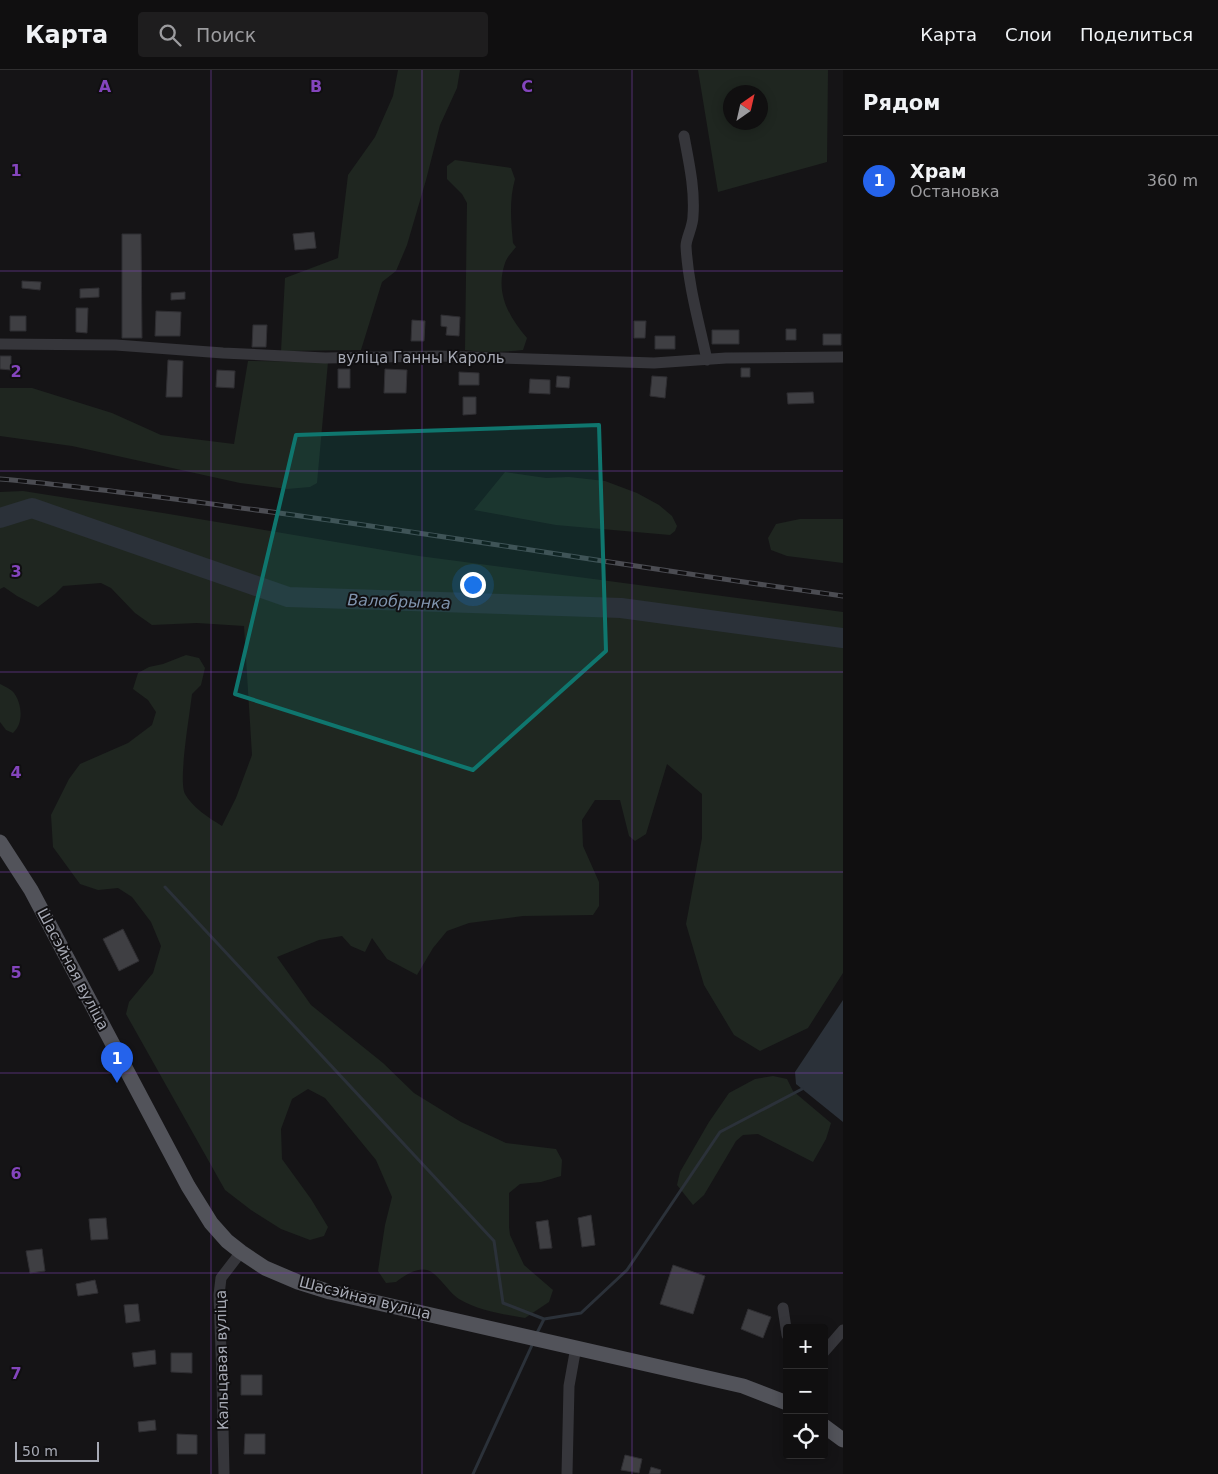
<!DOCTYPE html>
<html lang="ru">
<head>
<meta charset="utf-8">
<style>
	body { margin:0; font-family:"DejaVu Sans",sans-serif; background:#1e1d1e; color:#f1f3f6 }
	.controls { position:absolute; right:15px; bottom:15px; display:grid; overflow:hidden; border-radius:5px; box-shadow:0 2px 12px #0003 }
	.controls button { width:45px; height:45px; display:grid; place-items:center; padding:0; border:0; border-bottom:1px solid #302f30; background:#100f10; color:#f1f3f6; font:25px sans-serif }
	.compass { position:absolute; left:723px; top:15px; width:45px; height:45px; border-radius:50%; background:#100f10; box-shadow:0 2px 12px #0003; rotate:34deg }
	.scale { position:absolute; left:15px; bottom:12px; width:84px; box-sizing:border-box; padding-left:5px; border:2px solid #a7aab5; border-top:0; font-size:14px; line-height:18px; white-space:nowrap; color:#a7aab5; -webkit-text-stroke:4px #100f11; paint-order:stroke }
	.you { position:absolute; left:472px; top:514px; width:18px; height:18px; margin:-12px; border:4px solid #fff; border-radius:50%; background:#1a73e8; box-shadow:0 0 0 8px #1a73e833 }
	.badge { display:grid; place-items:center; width:32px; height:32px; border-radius:50%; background:#2563eb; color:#fff; font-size:16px; font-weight:700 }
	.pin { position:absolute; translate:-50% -41px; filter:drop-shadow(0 1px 2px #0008) }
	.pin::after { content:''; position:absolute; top:26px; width:18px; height:15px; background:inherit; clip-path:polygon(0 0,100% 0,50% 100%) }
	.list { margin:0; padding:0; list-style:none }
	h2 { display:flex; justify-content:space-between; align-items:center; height:65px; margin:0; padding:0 20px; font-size:21px }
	h2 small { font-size:16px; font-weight:400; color:#9c9c9f }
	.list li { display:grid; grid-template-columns:32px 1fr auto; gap:15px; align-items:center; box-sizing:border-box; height:90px; padding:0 20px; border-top:1px solid #302f30 }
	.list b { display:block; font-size:19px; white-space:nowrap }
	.list p { margin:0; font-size:16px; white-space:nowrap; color:#9c9c9f }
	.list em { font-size:16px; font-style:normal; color:#9c9c9f }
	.icon { flex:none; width:28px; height:28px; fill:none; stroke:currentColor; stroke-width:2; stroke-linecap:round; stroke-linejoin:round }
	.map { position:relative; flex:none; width:843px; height:1404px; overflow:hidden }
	header { display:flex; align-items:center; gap:30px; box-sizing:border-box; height:70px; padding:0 25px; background:#100f10; border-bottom:1px solid #302f30 }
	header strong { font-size:24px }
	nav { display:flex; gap:28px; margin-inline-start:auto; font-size:18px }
	.search { width:350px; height:45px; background:#1e1d1e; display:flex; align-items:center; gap:12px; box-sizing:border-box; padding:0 18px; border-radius:5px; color:#9c9c9f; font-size:19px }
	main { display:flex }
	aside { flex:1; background:#100f10 }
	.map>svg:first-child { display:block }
</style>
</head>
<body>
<header>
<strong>Карта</strong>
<div class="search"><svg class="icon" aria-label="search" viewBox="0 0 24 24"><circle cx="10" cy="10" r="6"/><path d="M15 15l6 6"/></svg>Поиск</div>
<nav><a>Карта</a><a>Слои</a><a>Поделиться</a></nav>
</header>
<main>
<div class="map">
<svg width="843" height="1404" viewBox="0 0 843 1404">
	<rect width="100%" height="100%" fill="#151416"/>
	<path fill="#1f2620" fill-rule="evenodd" d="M 398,0 L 460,0 L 457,18 L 440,55 L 426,110 L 407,175 L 396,201 L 382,212 L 361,280 L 281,281 L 285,208 L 338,188 L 348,105 L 375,67 L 393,26 Z
		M 698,0 L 828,0 L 827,92 L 718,122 ZM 730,22 L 760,22 L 760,52 L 730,52 Z
		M 455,90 L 511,98 L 515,109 C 509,130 511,151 513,173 L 516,177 C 512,182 507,187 505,193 C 495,222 508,246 527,268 L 523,280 C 504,282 485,283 465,280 L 467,133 L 462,124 L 447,109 L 447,96 Z
		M 248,291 L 328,292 L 317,413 L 310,417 L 287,419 L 240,413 L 72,376 L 0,366 L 0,318 L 32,318 L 112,343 L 161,365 L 234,374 Z
		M 505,402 L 546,408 L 569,407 L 605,411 L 637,423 L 659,435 L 672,446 L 677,456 L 675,461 L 670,465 L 556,455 L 474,440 Z
		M 23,421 L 163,443 L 419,486 L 843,542 L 843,903 L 808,958 L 760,981 L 734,965 L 704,915 L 686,854 L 702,768 L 702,724 L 667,694 L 646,764 L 635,771 L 629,766 L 620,730 L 595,730 L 582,750 L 583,776 L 599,812 L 599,836 L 593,845 L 523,846 L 469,853 L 447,861 L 433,878 L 417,905 L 387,889 L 372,868 L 365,882 L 351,876 L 342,866 L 319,870 L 277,887 L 311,935 L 383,993 L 414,1023 L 461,1052 L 506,1073 L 556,1079 L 562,1090 L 561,1106 L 541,1112 L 520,1114 L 509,1123 L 509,1157 L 510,1165 L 524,1195 L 553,1220 L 549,1232 L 525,1248 C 503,1244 479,1241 459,1229 C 448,1222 438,1203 427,1200 C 417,1197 404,1206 396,1212 L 386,1213 L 378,1201 L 385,1155 L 392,1127 L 376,1090 L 325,1028 L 308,1019 L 292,1029 L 281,1059 L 282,1089 L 311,1129 L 328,1157 L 324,1166 L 310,1170 L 281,1159 L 251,1140 L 225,1120 L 126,944 L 129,932 L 153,903 L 161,876 L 151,852 L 132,827 L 118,818 L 98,820 L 80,814 L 53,777 L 51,745 L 69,709 L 80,694 L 128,673 L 152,655 L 156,642 L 148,630 L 133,619 L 138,603 L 149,597 L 163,594 L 186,585 L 199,588 L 205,598 L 201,615 L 192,624 C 190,643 178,711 185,724 C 192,737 209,748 222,756 L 236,728 L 252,685 L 244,556 L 197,553 L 152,555 L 135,543 L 111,518 L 101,513 L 63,516 L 55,524 L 38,537 L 17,526 L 4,517 L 0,519 L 0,422 Z
		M 800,449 L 843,449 L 843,493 L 787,486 L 771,480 L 768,468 L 776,454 Z
		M 0,614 C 4,616 11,619 14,623 C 22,634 24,653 13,663 L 6,660 L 0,652 Z
		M 773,1006 L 787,1009 L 793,1021 L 831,1053 L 826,1069 L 813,1092 L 758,1064 L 743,1065 L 736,1071 L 704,1125 L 693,1135 L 677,1115 L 680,1102 L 709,1052 L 729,1023 L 755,1009 Z"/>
	<path fill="#2b3139" d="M 843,930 L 843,1052 L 796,1014 L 795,1002 Z"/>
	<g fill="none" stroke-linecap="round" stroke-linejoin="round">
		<path stroke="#2b3139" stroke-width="3" d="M 165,817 L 494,1171 L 503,1233 L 544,1249
			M 536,1265 L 544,1249 L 581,1243 L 627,1200 L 720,1062 L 802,1019
			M 473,1404 L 533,1273"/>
		<path stroke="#2b3139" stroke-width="20" d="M 0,448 L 32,438 L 288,527 L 621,538 L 843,568"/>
	</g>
	<path fill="#3f3f43" stroke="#2f2e32" d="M 314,162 L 316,178 L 295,180 L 293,164 Z
		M 122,164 L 141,164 L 142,268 L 122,268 Z
		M 22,211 L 41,212 L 40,220 L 22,218 Z
		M 99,218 L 99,227 L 80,228 L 80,219 Z
		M 185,222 L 185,229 L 171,230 L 171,223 Z
		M 76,238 L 88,238 L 87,263 L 76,262 Z
		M 156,241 L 181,242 L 180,266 L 155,266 Z
		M 441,245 L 460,247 L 459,266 L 446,265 L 447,257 L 441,256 Z
		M 10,246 L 26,246 L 26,261 L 10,261 Z
		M 412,250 L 425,251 L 424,271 L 411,271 Z
		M 634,251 L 646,251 L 645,268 L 634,268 Z
		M 253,255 L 267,255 L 266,277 L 252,277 Z
		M 786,259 L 796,259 L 796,270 L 786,270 Z
		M 712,260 L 739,260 L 739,274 L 712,274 Z
		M 823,264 L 841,264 L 841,275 L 823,275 Z
		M 655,266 L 675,266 L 675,279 L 655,279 Z
		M 0,286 L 11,286 L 11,300 L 0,299 Z
		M 168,290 L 183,291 L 182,327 L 166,327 Z
		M 741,298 L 750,298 L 750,307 L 741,307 Z
		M 338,299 L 350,299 L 350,318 L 338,318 Z
		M 385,299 L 407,300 L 406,323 L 384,323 Z
		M 217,300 L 235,301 L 234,318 L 216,317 Z
		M 459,302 L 479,303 L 479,315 L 459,315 Z
		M 557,306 L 570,307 L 569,318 L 556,317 Z
		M 652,306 L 667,307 L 665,328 L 650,326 Z
		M 530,309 L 550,310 L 550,324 L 529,323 Z
		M 813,322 L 814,333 L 788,334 L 787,323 Z
		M 463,327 L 476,327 L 476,344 L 463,345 Z
		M 123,859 L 139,891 L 119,901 L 103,869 Z
		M 591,1145 L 595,1175 L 582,1177 L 578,1148 Z
		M 106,1148 L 108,1169 L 91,1170 L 89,1149 Z
		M 548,1150 L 552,1178 L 540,1179 L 536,1152 Z
		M 42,1179 L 45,1201 L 30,1203 L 26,1181 Z
		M 673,1195 L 705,1206 L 693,1244 L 660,1234 Z
		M 95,1210 L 98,1223 L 78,1226 L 76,1214 Z
		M 138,1234 L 140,1251 L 126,1253 L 124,1235 Z
		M 748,1239 L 771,1247 L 763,1268 L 741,1259 Z
		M 155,1280 L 156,1294 L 134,1297 L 132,1283 Z
		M 171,1283 L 192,1283 L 192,1303 L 171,1302 Z
		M 241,1305 L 262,1305 L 262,1325 L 241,1325 Z
		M 155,1350 L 156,1360 L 139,1362 L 138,1352 Z
		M 177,1364 L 197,1365 L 197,1384 L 177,1384 Z
		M 245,1364 L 265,1364 L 265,1384 L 244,1384 Z
		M 625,1385 L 642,1389 L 639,1403 L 621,1400 Z
		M 651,1397 L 661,1400 L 660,1404 L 649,1404 Z"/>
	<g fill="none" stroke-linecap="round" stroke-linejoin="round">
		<path stroke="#36363b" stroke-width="11" d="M 684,66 C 689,93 695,119 693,146 C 693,157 686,168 686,176 C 688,215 699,252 707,290
			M 0,274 L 116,275 L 223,283 L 325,288 L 438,286 L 654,293 L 726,288 L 843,287
			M 783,1238 L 787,1265
			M 824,1282 L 843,1260
			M 224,1404 L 222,1310 L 219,1225 L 221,1208 L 241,1182
			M 567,1404 L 569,1316 L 576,1277"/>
		<path stroke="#52535a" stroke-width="15" d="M 0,772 L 31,820 L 188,1116 L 211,1153 L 227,1171 L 241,1182 L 265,1198 L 298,1212 L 330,1222 L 743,1316 L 787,1333
			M 824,1356 L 843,1370"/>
		<g stroke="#4b4c52" stroke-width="5">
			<path id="rail" d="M 0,409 C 91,417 181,430 272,442 C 462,468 652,500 843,526"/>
		</g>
		<use href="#rail" stroke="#100f11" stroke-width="3" stroke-dasharray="9" stroke-linecap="butt"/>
	</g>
	<path fill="#0f766e" fill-opacity="0.2" stroke="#0f766e" stroke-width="4" stroke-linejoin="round" d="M 599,355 L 606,581 L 473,700 L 235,624 L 296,365 Z"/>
	<path fill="none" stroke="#8445bd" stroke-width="1" stroke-opacity="0.55" d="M 211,0 L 211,1404M 422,0 L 422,1404M 632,0 L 632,1404M 0,201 L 843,201M 0,401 L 843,401M 0,602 L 843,602M 0,802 L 843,802M 0,1003 L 843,1003M 0,1203 L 843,1203"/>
	<g text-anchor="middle" stroke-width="4" stroke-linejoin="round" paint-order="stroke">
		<g font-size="15" fill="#a7aab5" stroke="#100f11">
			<text x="421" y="293">вуліца Ганны Кароль</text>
			<text transform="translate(73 899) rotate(62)" y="5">Шасэйная вуліца</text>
			<text transform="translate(365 1228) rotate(14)" y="5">Шасэйная вуліца</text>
			<text transform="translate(222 1290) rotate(-91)" y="5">Кальцавая вуліца</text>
		</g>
		<g font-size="16" font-style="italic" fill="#8094ae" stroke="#100f11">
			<text transform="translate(399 531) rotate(2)" y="6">Валобрынка</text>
		</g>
	</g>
	<g font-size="16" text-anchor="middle" font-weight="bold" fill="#8445bd" stroke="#100f11" stroke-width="4" stroke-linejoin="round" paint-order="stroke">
		<text x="105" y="22">A</text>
		<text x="316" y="22">B</text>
		<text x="527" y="22">C</text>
		<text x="16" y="106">1</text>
		<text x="16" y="307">2</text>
		<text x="16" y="507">3</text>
		<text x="16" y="708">4</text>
		<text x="16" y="908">5</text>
		<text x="16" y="1109">6</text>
		<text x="16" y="1309">7</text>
	</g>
</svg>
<div class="controls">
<button>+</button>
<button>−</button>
<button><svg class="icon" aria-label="locate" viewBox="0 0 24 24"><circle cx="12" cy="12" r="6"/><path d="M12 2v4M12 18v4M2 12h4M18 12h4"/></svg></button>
</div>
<svg class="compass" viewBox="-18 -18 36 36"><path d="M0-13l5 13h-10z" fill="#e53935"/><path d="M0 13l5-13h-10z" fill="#9c9c9f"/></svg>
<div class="scale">50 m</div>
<div class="you"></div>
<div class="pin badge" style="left:117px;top:1013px">1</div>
</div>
<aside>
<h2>Рядом<small></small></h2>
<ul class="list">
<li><span class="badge">1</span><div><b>Храм</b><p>Остановка</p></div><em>360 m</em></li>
</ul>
</aside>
</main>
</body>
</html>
